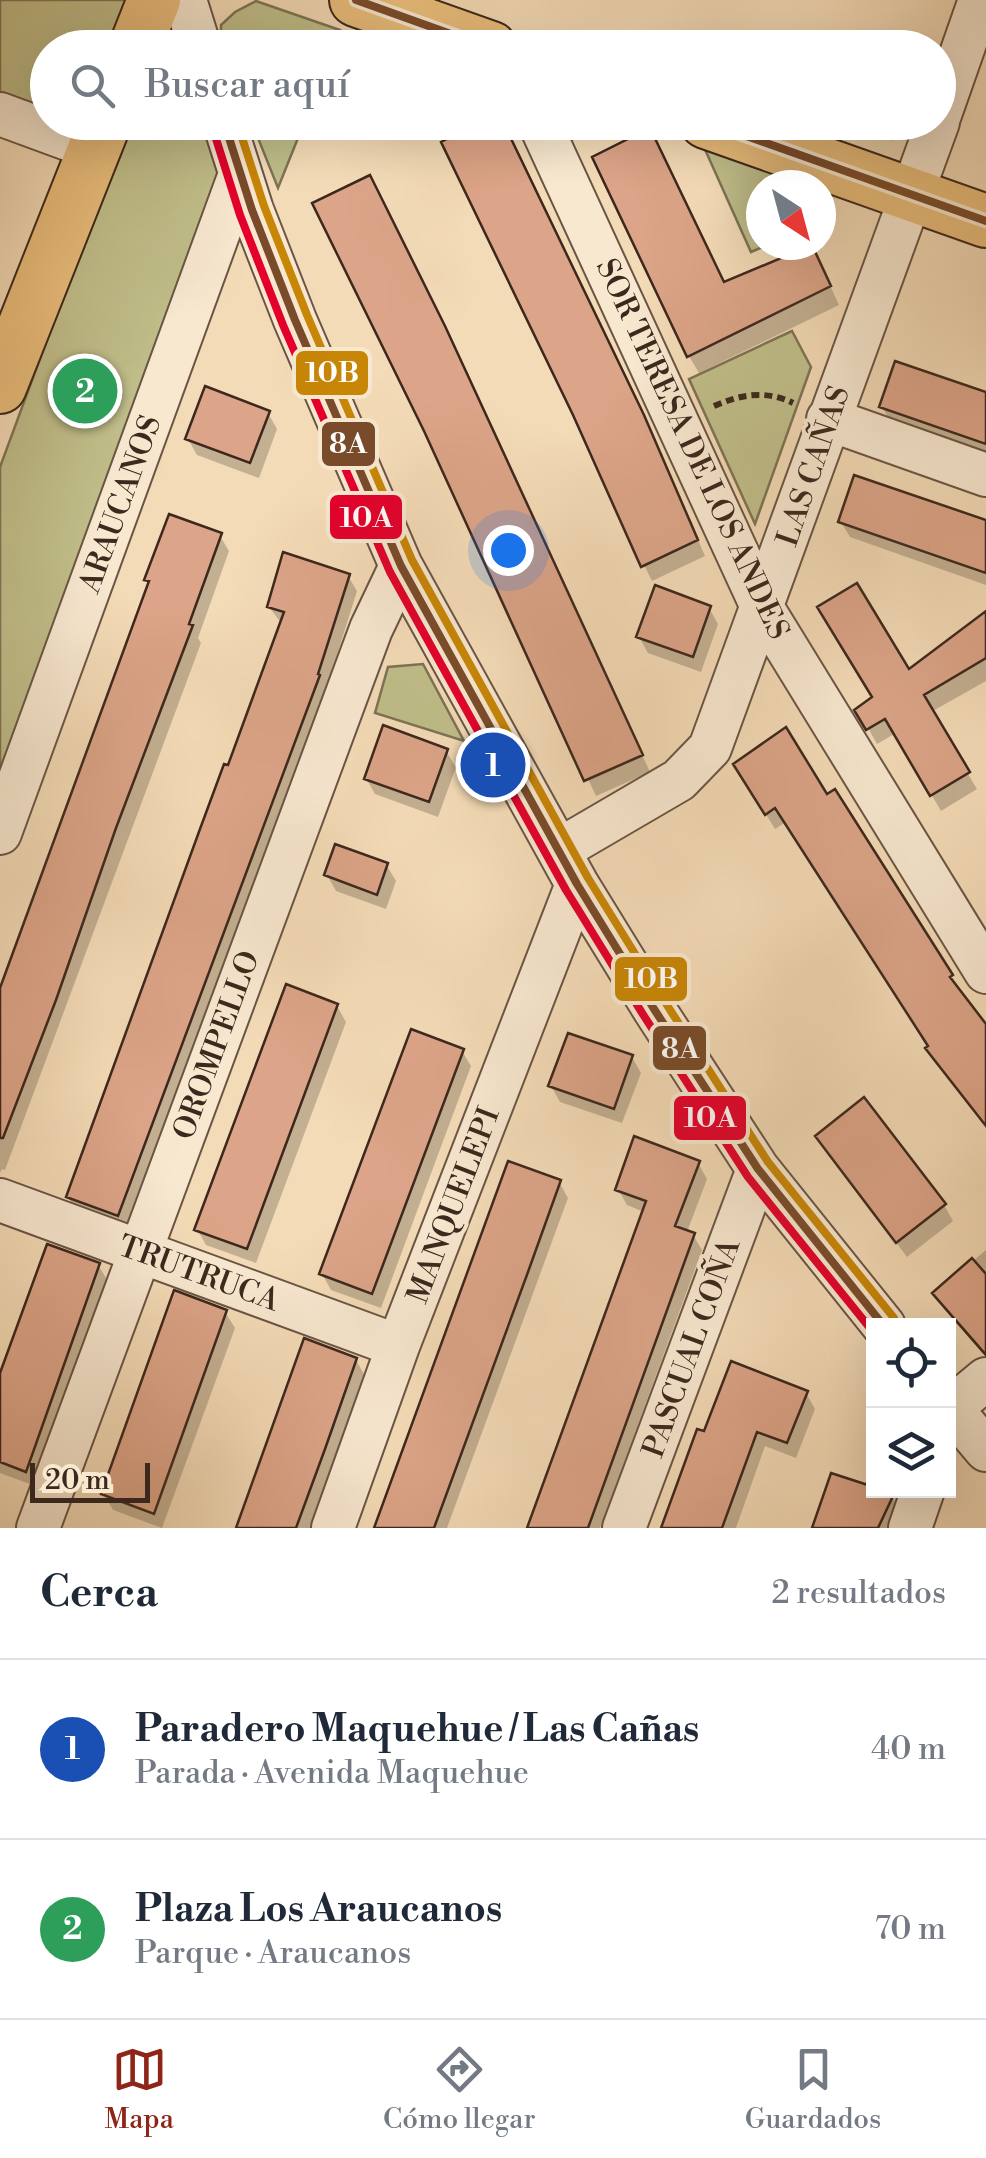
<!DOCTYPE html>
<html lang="es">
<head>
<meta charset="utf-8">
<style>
	body { margin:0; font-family:"Libre Bodoni",serif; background:#f6f6f7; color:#1f2937 }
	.controls { position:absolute; right:30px; bottom:30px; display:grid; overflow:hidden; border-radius:0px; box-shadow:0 10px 40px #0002 }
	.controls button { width:90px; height:90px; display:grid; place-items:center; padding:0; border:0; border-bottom:2px solid #e0e1e3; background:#fff; color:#1f2937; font:50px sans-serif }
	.compass { position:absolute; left:746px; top:170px; width:90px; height:90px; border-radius:50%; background:#fff; box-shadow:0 10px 40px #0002; rotate:144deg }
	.scale { position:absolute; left:30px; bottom:25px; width:120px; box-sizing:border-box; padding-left:10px; border:5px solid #3c281d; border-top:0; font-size:28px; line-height:35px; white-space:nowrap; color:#3c281d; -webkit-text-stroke:8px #f8e8d0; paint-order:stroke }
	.you { position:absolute; left:508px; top:550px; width:35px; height:35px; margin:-25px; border:8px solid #fff; border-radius:50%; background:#1a73e8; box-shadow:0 0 0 15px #1a73e833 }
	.badge { display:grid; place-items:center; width:65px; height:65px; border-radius:50%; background:#8f2418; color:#fff; font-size:32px; font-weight:700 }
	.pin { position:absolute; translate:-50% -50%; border:5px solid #fff; box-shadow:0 2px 10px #0006 }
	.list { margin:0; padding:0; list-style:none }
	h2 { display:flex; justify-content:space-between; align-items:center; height:130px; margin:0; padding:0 40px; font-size:42px }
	h2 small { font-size:32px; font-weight:400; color:#747a83 }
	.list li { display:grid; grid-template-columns:65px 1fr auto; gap:30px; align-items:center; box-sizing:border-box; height:180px; padding:0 40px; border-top:2px solid #e0e1e3 }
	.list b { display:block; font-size:38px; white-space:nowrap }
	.list p { margin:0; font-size:32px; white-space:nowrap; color:#747a83 }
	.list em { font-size:32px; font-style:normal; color:#747a83 }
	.icon { flex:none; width:55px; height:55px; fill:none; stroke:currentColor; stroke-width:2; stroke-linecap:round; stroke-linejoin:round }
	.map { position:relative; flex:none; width:986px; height:1528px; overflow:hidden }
	.search { position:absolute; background:#fff; box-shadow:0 10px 40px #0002; left:30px; right:30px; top:30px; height:110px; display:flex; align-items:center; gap:25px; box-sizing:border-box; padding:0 35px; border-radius:55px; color:#747a83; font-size:38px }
	.sheet { height:490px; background:#fff }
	nav { display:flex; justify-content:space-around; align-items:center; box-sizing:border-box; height:140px; border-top:2px solid #e0e1e3; background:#fff; font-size:28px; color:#747a83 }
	nav a { display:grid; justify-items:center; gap:5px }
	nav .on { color:#8f2418 }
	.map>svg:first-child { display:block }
</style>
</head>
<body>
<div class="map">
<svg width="986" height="1528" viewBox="0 0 986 1528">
	<rect width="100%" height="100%" fill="#f4dbb7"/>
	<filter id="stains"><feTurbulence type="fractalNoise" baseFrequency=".002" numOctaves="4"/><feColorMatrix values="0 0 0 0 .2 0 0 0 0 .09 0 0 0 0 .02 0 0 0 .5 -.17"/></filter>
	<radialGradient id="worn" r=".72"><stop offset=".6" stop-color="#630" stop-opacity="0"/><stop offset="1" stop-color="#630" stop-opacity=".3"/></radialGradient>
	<path fill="#c0be8a" stroke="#7e7354" stroke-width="2.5" d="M 0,0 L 133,0 L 114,47 L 48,48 L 47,109 L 0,92 Z
		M 256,1 L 340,30 L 333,47 L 221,48 L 221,25 L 235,12 Z
		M 127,123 L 216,123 L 228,156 L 0,770 L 0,467 Z
		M 252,123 L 304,123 L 278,188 Z
		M 703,145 L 814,185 L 761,185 L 761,245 L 767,245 L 751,252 Z
		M 792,331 L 811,367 L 755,524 L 689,379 Z
		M 423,664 L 464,741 L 375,713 L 388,667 Z"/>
	<path fill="#0003" d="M 847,122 L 900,122 L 893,141 Z
		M 316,204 L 453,345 L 650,772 L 596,796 Z
		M 820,264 L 839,305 L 699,373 L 689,356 L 725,285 Z
		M 986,396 L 986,456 L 891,422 L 882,407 Z
		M 268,413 L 277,429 L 259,478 L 197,455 L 188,439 Z
		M 652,433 L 705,556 L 652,581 L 623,523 Z
		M 841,522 L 986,523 L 986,585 L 850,537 Z
		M 220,536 L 229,551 L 198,638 L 201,643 L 5,1170 L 2,1169 L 0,1173 L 0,995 L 151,585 L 147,579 Z
		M 348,576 L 357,591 L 326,690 L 126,1231 L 77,1213 L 68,1197 L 282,624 L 269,607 Z
		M 709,608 L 718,624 L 701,672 L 648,653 L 639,637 Z
		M 986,614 L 986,681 L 931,712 L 977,789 L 941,811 L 896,733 L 877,744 L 867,726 L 908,673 Z
		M 446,751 L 456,767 L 438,817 L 375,794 L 366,778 Z
		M 736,765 L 826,798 L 835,792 L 960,992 L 986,1028 L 986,1125 L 937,1064 L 928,1049 L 930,1047 L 786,822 L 775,829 Z
		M 387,866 L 396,881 L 386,909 L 336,891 L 327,875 Z
		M 337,1006 L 346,1022 L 256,1263 L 206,1245 L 197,1229 Z
		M 462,1051 L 471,1066 L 381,1308 L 331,1290 L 322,1274 Z
		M 632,1057 L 641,1073 L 622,1123 L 560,1102 L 551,1086 Z
		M 818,1137 L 944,1205 L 953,1221 L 907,1257 Z
		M 698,1163 L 707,1179 L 687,1232 L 693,1235 L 702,1250 L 600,1528 L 528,1528 L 644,1212 L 627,1205 L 618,1189 Z
		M 559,1182 L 568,1198 L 447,1528 L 376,1528 Z
		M 986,1250 L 986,1350 L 982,1353 L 944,1309 L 935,1293 Z
		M 98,1265 L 108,1281 L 35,1486 L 0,1473 L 0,1384 Z
		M 225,1312 L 235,1328 L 162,1528 L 113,1510 L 104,1494 Z
		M 356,1360 L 365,1376 L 310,1528 L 238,1528 Z
		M 806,1393 L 815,1409 L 796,1458 L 765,1446 L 736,1528 L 664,1528 L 706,1435 Z
		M 892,1496 L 901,1512 L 893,1528 L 814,1528 Z"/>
	<path fill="#dca488" stroke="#3c281d" stroke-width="2.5" d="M 480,122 L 503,122 L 644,415 L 698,540 L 641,567 L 573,415 L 441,142 Z
		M 650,128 L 724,282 L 812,245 L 831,286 L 687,357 L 592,157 Z
		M 370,175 L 445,326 L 643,755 L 584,781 L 424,431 L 312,203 Z
		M 895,361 L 986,392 L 986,444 L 879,407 Z
		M 205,386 L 270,411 L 250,463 L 185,439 Z
		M 854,475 L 986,520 L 986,573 L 838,522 Z
		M 169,514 L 222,533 L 189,624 L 193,625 L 116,828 L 56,1000 L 3,1138 L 0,1138 L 0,988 L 149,581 L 144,580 Z
		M 283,552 L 350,574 L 318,674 L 320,675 L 118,1216 L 66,1197 L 200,829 L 224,764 L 228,765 L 284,612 L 267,607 Z
		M 857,583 L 909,669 L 986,611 L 986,658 L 924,695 L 970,772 L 930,796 L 885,719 L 866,730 L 854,710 L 872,697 L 817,607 Z
		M 655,585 L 711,606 L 693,657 L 636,637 Z
		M 383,725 L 448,749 L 429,802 L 364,779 Z
		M 786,727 L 827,794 L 835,789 L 953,975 L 950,977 L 986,1024 L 986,1126 L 925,1048 L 928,1046 L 775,808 L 765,815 L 733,764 Z
		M 335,844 L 388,863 L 377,895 L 324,875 Z
		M 286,984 L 338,1004 L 247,1249 L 194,1230 Z
		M 411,1029 L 464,1049 L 372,1294 L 319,1274 Z
		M 568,1033 L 633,1055 L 614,1109 L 548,1086 Z
		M 864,1097 L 946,1204 L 896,1243 L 815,1136 Z
		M 634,1136 L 700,1161 L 675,1226 L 695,1233 L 588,1528 L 527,1528 L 646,1201 L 615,1190 Z
		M 508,1161 L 561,1180 L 528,1272 L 434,1528 L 374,1528 Z
		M 47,1244 L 100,1263 L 26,1472 L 0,1462 L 0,1373 Z
		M 972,1258 L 986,1274 L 986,1355 L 932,1293 Z
		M 174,1290 L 227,1310 L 154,1514 L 101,1494 Z
		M 304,1338 L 357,1358 L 325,1449 L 296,1528 L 236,1528 Z
		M 731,1361 L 808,1391 L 787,1443 L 757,1432 L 722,1528 L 661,1528 L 697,1429 L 704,1431 Z
		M 831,1473 L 874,1487 L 874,1490 L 894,1494 L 878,1528 L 812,1528 Z"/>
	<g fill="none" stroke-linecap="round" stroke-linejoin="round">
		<g stroke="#6a5544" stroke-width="46">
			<path id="minor" d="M 185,0 L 200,48
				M 0,114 L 95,149
				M 938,120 L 980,0
				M 224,122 L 252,210 L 295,320 L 401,566 L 577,884 L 654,1009 L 758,1169 L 884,1326
				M 539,122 L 763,609 L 986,972
				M 828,419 L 986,475
				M 0,833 L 240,174
				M 559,850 L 679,780 L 710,748 L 938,122
				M 0,1200 L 398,1346
				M 948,1405 L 986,1450
				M 951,1408 L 986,1379
				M 38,1528 L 371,629 L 401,566
				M 333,1528 L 398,1346 L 577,884
				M 624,1528 L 758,1169
				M 910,1528 L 923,1490"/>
		</g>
		<g stroke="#3c281d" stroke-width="56">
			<path id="major" d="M 356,0 L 491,48
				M 135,48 L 154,0
				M 706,122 L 986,221
				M 0,387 L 105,122"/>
		</g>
		<path stroke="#3c281d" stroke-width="6" stroke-dasharray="8 5" stroke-linecap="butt" d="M 714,406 C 742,394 766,390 793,403"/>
		<use href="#minor" stroke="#f8e8d0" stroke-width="42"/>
		<use href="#major" stroke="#eabe7c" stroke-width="52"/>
		<g stroke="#f8e8d0" stroke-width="15">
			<path id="bus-1" d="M 356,0 L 490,48
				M 224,122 L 252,210 L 295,320 L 401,566 L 577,884 L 654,1009 L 758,1169 L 884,1326
				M 707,122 L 986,221"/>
		</g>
		<g stroke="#f8e8d0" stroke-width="15">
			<path id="bus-2" d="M 212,126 L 240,215 L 283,325 L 390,572 L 566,890 L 644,1016 L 748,1177 L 874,1333"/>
		</g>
		<g stroke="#f8e8d0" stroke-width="15">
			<path id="bus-3" d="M 237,122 L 264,206 L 307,315 L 412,560 L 588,878 L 665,1002 L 768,1162 L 894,1318"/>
		</g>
		<use href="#bus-1" stroke="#7a4b2a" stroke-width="8"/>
		<use href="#bus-2" stroke="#e4002b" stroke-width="8"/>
		<use href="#bus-3" stroke="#c88607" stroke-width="8"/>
	</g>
	<g text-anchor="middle" stroke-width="8" stroke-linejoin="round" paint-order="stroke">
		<g font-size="30" fill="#3c281d" stroke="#f8e8d0">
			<text transform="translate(693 449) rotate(65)" y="10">SOR TERESA DE LOS ANDES</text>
			<text transform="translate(813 466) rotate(-71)" y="10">LAS CAÑAS</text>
			<text transform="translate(120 504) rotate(-70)" y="10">ARAUCANOS</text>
			<text transform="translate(216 1045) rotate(-70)" y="10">OROMPELLO</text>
			<text transform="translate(453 1205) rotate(-69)" y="10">MANQUELEPI</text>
			<text transform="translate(199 1273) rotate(20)" y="10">TRUTRUCA</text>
			<text transform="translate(691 1348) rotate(-70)" y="10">PASCUAL COÑA</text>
		</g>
	</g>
	<g stroke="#f8e8d0" stroke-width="4">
		<rect x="294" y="349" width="76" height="48" rx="10" fill="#c88607"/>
		<rect x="320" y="420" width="57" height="48" rx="10" fill="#7a4b2a"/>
		<rect x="328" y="493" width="76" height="48" rx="10" fill="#e4002b"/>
		<rect x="613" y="955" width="76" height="48" rx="10" fill="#c88607"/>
		<rect x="651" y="1024" width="57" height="48" rx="10" fill="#7a4b2a"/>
		<rect x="672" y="1094" width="76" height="48" rx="10" fill="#e4002b"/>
	</g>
	<g font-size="28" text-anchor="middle" font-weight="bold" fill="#fff">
		<text x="332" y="382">10B</text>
		<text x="348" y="453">8A</text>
		<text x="366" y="527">10A</text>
		<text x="651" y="988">10B</text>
		<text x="680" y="1058">8A</text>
		<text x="710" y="1127">10A</text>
	</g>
	<rect width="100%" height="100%" filter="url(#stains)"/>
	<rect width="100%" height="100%" fill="url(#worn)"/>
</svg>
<div class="controls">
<button><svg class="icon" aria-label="locate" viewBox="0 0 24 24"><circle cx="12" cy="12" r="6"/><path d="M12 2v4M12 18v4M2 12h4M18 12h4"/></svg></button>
<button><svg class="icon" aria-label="layers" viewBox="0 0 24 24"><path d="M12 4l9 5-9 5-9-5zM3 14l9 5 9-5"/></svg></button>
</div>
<svg class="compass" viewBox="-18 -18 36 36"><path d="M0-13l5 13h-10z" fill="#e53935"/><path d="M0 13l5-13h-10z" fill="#747a83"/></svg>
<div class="scale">20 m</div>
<div class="you"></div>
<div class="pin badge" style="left:493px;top:765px;background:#1a4fb4">1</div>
<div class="pin badge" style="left:85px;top:391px;background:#2e9e5b">2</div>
<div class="search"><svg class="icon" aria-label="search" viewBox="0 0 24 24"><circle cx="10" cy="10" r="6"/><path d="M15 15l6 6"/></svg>Buscar aquí</div>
</div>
<section class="sheet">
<h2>Cerca<small>2 resultados</small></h2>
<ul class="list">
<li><span class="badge" style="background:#1a4fb4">1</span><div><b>Paradero Maquehue / Las Cañas</b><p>Parada · Avenida Maquehue</p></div><em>40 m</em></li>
<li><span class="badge" style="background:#2e9e5b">2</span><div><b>Plaza Los Araucanos</b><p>Parque · Araucanos</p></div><em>70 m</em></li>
</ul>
</section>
<nav>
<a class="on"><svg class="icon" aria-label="map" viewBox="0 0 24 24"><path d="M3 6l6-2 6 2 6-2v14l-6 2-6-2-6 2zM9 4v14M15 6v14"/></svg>Mapa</a>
<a><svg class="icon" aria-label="directions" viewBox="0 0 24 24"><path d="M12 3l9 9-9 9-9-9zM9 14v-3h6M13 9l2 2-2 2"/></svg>Cómo llegar</a>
<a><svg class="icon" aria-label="saved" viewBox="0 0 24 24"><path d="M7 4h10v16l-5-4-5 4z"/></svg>Guardados</a>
</nav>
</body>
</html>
